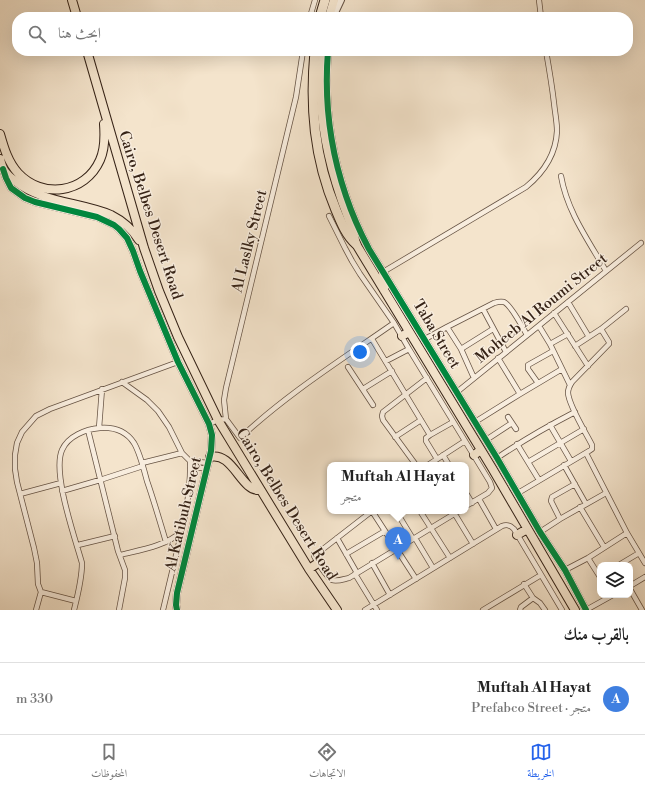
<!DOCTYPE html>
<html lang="ar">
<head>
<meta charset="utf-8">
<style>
	body { margin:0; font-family:"Libre Bodoni",Amiri,serif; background:#f2f2f2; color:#222; direction:rtl }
	.controls { position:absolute; right:12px; bottom:12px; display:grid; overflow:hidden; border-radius:8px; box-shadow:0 4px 16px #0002 }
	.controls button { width:36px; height:36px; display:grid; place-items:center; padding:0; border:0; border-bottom:1px solid #e0e0e0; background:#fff; color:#222; font:20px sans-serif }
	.you { position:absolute; left:360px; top:352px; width:14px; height:14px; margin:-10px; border:3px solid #fff; border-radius:50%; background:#1a73e8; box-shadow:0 0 0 6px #1a73e833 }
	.badge { display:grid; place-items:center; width:26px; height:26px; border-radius:50%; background:#2563eb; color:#fff; font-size:13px; font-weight:700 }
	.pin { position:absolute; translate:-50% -33px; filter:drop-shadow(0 1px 2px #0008) }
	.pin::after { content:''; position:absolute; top:21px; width:14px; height:12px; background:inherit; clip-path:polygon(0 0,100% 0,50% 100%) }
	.popup { position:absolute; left:327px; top:462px; width:142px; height:52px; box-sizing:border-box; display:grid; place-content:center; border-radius:8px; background:#fff; filter:drop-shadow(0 1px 3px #0005); font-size:13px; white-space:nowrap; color:#767676 }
	.popup b { font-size:15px; color:#222 }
	.popup::after { content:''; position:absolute; left:50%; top:100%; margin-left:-8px; border:8px solid transparent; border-top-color:#fff }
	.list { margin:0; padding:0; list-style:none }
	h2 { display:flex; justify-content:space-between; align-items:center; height:52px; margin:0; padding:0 16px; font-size:17px }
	h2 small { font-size:13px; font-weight:400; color:#767676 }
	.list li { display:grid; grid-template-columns:26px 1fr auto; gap:12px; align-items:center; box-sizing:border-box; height:72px; padding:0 16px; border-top:1px solid #e0e0e0 }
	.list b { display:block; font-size:15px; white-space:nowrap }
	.list p { margin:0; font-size:13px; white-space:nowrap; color:#767676 }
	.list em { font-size:13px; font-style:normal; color:#767676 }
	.icon { flex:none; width:22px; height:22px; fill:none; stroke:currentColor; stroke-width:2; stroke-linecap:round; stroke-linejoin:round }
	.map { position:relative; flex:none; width:645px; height:610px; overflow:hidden; direction:ltr }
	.search { position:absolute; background:#fff; box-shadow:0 4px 16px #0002; left:12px; right:12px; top:12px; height:44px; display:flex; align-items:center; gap:10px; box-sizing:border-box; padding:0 14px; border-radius:16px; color:#767676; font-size:15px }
	.sheet { height:124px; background:#fff }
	nav { display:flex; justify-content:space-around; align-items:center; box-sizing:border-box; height:56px; border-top:1px solid #e0e0e0; background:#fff; font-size:11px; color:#767676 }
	nav a { display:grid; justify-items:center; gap:2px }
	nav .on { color:#2563eb }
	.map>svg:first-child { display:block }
</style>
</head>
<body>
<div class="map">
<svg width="645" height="610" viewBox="0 0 645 610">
	<rect width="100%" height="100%" fill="#f4e4cc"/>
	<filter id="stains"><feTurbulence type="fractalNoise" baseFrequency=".005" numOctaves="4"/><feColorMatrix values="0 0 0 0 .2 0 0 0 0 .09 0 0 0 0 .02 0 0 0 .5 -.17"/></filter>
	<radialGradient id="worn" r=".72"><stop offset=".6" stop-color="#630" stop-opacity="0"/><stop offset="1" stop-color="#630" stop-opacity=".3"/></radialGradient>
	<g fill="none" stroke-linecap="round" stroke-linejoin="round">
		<g stroke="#665344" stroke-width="6">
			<path id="minor" d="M 539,0 L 541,17
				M 310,17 L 315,0
				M 561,176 C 567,211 588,240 606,271
				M 329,216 L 345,248 L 352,261 L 360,274 L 394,323 L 409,349 L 490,482 L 492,488 L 488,493 L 466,506
				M 383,272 L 526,187 C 543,173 556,154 557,131 C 557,122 555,113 554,103 C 552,86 549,68 546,51
				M 568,302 L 589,337
				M 483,309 L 506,352
				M 554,313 L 588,366
				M 539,326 L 550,344 L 570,385
				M 372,339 L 430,435
				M 425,339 L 447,327
				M 550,344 L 568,334
				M 575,346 L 601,329 L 626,309
				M 461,349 L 493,329
				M 498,358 L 520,394
				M 386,361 L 409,349
				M 348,367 L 373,405
				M 474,378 L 461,349 L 447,327 L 494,303 C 497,302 500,301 504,302 C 511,305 523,328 527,335
				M 122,382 L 147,400 L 158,411 L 169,427 L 182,453 L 190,461 L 208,463
				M 538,383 L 528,369 L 528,365 L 553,351
				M 363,389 L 392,371
				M 457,392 L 641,243
				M 508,417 L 516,429
				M 226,419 L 240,438 C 287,394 341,360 394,323
				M 475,422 L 520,394 L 562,369
				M 209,424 L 218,420 L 226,419 L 224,400 L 226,388 L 296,97 L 303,51
				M 550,425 L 571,461
				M 99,428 L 102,389
				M 88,430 L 118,551 L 125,570 L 125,578 L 119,610
				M 395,437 L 421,420
				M 486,440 L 512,423
				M 517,444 L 539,480
				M 586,453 L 627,533 L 645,563
				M 443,455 L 449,465
				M 497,458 C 522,441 548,426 575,412
				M 437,459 L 426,441 L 426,438 L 430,435 L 453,422
				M 528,462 L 584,429
				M 142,463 L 182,453
				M 416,465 L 383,420 L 382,416 L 383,412 L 427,378
				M 428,465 L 465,441
				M 564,465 L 586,504
				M 190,466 L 207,469
				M 62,491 L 100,480 L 143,466
				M 466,493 L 472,503
				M 518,493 L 589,451 L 592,449 L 592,445 C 586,433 569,406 568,393 C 568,389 570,385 572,382 L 609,344 L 609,342 L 601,329
				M 20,494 L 61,483
				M 479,499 L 496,529
				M 580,507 L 604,547
				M 372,511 L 314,556 C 317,562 326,576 332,580 C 337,582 344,579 349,578 L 459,511
				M 372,511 L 416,579
				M 396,511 L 413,539
				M 420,511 L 450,558
				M 453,511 L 473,544
				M 560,519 L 551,501 L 552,497 L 575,484
				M 540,532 L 560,519 L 606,493
				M 337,538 L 357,573
				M 415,538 L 433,568
				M 78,545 L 115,536
				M 346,554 L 385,531
				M 120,555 C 140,550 166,546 181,532
				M 588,558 L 600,577
				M 372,563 L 390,595
				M 619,565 L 639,553
				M 565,570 L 588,558 L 627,533
				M 355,574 L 377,610
				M 524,584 L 533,598 L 540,603 L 545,610
				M 630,586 L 645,577
				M 630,589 L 642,610
				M 41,592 L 76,601
				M 36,610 L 41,592 L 38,584 L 37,563 L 34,548 L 17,482 L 15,469 L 15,455 L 17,443 L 22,432 L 36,416 L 50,409 L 178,362
				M 74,610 C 78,594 82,579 82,563 C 75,538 52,473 62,450 C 68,436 86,429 100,428 C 114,427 126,431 134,443 C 140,453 144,470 147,481 C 154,501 160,522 166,542
				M 163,610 C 168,589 173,568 178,547 C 185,518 191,490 190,461
				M 365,610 L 502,526 C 507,524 510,525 514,529 L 562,610
				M 483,610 L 541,575
				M 520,610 L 521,607 L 533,598
				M 586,610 L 613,595"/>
		</g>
		<g stroke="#665344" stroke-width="8">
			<path id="tertiary" d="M 333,17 L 341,0
				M 328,51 C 324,100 330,149 346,196 C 352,214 360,232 369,249 L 497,458 L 540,532 L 565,570 L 586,610
				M 4,172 L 6,178 L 11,188 L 25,198 L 35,202 L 97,217 L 114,225 L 119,229 L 127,238 L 133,251 L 140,271 L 178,362 L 209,424 L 212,435 L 211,451 L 177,593 L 176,605 L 177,610"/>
		</g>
		<g stroke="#362317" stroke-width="10">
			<path id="trunk" d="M 72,0 L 77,17
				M 329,17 L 334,0
				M 87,51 L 144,248 L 159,291 L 178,337 L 218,420 L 309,569 L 337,610
				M 323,51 C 316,100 325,151 341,198 C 346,213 353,228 356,244 L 492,468 L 575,610
				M 0,134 C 4,148 8,162 18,173 C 42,199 85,194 100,160 C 105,149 105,137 104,124
				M 0,159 C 1,163 2,167 4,170 C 7,175 11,178 15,181 C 42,203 80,202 111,215 C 123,221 132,229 139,240
				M 383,272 L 384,281 L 384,290
				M 402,336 L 409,332
				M 474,455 L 481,450
				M 210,457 C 233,451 241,492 260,490
				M 517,535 L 527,529
				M 309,569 L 318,563"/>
		</g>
		<g stroke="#362317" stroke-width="11">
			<path id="motorway" d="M 320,17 L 325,0
				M 315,51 C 310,106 314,158 336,210 C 341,222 346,235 356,244"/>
		</g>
		<use href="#minor" stroke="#f8edde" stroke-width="4.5"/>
		<use href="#tertiary" stroke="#f8edde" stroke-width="6"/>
		<use href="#trunk" stroke="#f4e4cc" stroke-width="8"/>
		<use href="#motorway" stroke="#f4e4cc" stroke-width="9"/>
		<g stroke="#f8edde" stroke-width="8">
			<path id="cycleway" d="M 328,51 C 324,100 330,149 346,196 C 352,214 360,232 369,249 L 497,458 L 540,532 L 565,570 L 586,610
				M 3,169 L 6,178 L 11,188 L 25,198 L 35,202 L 97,217 L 114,225 L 119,229 L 127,238 L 133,251 L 140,271 L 178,362 L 209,424 L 212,435 L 211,451 L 177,593 L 176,605 L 177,610"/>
		</g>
		<use href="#cycleway" stroke="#00873e" stroke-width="6"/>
	</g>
	<g text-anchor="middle" stroke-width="3" stroke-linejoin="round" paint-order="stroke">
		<g font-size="15" fill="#362317" stroke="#f8edde">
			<text transform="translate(151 215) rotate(72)" y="5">Cairo, Belbes Desert Road</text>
			<text transform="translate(249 241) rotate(-76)" y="5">Al Laslky Street</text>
			<text transform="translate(541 308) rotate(-39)" y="5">Moheeb Al Roumi Street</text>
			<text transform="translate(437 334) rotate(59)" y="5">Taba Street</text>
			<text transform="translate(287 504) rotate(58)" y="5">Cairo, Belbes Desert Road</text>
			<text transform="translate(183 514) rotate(-77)" y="5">Al Katibuh Street</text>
		</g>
	</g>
	<rect width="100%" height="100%" filter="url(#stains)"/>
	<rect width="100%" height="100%" fill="url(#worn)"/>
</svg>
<div class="controls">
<button><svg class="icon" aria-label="layers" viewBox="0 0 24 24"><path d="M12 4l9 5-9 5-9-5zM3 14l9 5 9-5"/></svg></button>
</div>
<div class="you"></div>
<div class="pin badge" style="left:398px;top:560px;background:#3f7fe0">A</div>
<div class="popup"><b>Muftah Al Hayat</b>متجر</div>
<div class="search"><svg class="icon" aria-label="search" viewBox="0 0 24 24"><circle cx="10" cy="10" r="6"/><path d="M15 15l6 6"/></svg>ابحث هنا</div>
</div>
<section class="sheet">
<h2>بالقرب منك<small></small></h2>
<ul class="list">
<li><span class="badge" style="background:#3f7fe0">A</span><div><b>Muftah Al Hayat</b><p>متجر · Prefabco Street</p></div><em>330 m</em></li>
</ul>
</section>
<nav>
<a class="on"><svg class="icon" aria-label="map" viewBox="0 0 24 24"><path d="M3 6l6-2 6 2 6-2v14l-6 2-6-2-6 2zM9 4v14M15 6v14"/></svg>الخريطة</a>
<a><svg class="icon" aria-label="directions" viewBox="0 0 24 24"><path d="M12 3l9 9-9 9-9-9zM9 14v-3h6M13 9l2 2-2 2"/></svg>الاتجاهات</a>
<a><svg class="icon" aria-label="saved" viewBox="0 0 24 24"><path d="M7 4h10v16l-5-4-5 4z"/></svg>المحفوظات</a>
</nav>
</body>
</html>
